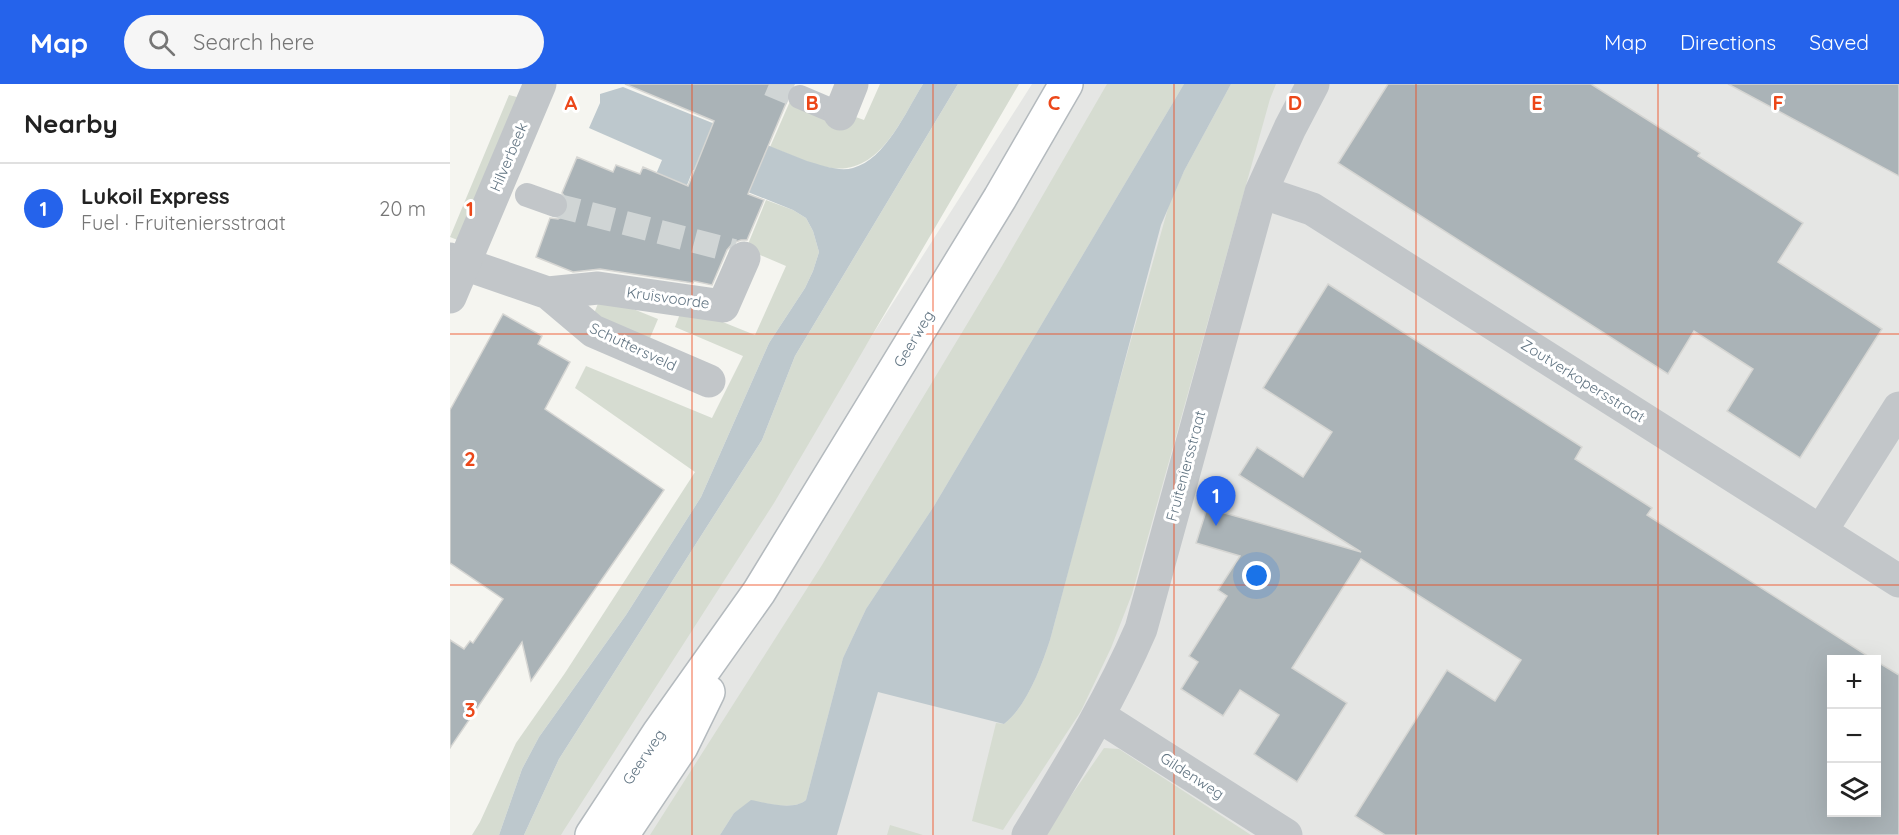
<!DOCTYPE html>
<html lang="en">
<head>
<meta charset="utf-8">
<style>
	body { margin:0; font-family:Quicksand,sans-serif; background:#f6f6f6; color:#222 }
	.controls { position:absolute; right:18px; bottom:18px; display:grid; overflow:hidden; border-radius:0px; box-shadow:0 6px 24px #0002 }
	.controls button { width:54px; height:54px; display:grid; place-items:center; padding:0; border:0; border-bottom:2px solid #e0e0e0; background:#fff; color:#222; font:30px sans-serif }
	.you { position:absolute; left:807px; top:492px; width:21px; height:21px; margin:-15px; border:4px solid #fff; border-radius:50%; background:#1a73e8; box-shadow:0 0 0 9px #1a73e833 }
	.badge { display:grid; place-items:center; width:39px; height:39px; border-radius:50%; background:#2563eb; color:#fff; font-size:20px; font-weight:700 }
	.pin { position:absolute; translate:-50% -50px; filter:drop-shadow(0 2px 3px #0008) }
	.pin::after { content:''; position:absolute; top:32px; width:21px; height:18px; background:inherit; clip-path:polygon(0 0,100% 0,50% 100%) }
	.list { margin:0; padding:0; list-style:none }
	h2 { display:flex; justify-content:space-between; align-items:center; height:78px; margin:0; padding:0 24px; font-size:26px }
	h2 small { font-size:20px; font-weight:400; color:#767676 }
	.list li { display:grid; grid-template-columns:39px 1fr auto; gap:18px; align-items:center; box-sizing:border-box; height:90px; padding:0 24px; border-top:2px solid #e0e0e0 }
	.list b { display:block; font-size:22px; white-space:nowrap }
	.list p { margin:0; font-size:20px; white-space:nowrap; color:#767676 }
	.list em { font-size:20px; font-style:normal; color:#767676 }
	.icon { flex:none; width:33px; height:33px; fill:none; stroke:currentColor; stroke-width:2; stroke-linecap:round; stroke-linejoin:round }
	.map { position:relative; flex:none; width:1449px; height:751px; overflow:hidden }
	header { display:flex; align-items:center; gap:36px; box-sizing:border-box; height:84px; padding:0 30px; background:#2563eb; color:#fff }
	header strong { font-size:28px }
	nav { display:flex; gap:33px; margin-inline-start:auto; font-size:21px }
	.search { width:420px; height:54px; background:#f6f6f6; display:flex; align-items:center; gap:15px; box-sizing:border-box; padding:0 21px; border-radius:33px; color:#767676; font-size:22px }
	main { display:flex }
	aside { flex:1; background:#fff }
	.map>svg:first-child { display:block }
</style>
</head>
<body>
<header>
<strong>Map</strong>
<div class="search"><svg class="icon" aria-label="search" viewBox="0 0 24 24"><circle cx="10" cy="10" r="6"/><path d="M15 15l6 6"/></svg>Search here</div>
<nav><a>Map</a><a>Directions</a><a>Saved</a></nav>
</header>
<main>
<aside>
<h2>Nearby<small></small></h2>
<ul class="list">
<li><span class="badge">1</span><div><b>Lukoil Express</b><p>Fuel · Fruiteniersstraat</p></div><em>20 m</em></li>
</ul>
</aside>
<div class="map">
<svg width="1449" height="751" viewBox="0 0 1449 751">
	<rect width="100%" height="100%" fill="#f5f5f0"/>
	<path fill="#e5e6e4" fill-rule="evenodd" d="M 582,0 L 1449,0 L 1449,751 L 75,751 L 299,445 ZM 1382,576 L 1426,576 L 1426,728 L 1382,728 Z"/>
	<path fill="#d6dcd1" d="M 430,0 L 473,0 C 452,34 430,91 381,84 C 361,81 340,70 320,63 L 341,15 L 367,19 L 414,36 Z
		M 508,0 L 569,0 L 324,419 L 114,746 L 111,751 L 74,751 L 109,675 L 312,356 L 345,272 Z
		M 657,0 L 734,0 L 484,422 L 416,525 L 393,574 L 356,716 C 343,727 317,719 301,717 L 284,729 L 270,751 L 200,751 L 372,481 L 552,182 Z
		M 781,0 L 826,0 L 820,15 L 682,510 L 661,564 L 631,627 L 553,746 L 522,737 L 546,639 L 554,640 C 577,622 591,583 600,556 L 651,363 L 720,117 L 734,87 Z
		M 59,11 L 71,14 L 10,157 L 0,153 Z
		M 316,116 L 343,126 L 356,134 L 363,147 L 369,168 L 363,187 L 355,204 L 319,259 L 251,413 L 176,531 L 89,653 L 72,685 L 49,751 L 22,751 L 30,738 L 66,659 L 115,589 L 245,388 L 125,304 L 136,282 L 262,334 L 293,272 L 225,243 L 233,222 L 305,251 L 336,182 L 296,165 Z
		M 151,212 L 208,235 L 200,254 L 143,232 Z
		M 654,664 L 669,665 L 801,751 L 594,751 Z
		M 440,741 L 473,751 L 437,751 Z"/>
	<path fill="#bdc8cd" d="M 473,0 L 508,0 L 345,272 L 312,356 L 109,675 L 74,751 L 49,751 L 72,685 L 89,653 L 176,531 L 251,413 L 319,259 L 355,204 L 363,187 L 369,168 L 363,147 L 356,134 L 343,126 L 243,86 L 237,101 L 251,106 L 193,121 L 212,76 L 139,44 L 150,19 L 150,10 L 173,3 L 357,77 C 371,81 389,88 403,84 C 436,75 456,27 473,0 Z
		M 734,0 L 781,0 L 734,87 L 711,141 L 600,556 C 591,583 577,622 554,640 L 428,608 L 387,751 L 270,751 L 284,729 L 301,716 C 317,719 343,727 356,716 L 393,574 L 416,525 L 484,422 Z"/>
	<path fill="#aab3b7" stroke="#d6d6d3" stroke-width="1.5" d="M 175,0 L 343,0 L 337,8 L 337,17 L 298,110 L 314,116 L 297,156 L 291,156 L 283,159 L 277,166 L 262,201 L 244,197 L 243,199 L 150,185 L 123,188 L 86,173 L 100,134 L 108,135 L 115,131 L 118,126 L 119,118 L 112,109 L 127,73 L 163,88 L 166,81 L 190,90 L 193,83 L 238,102 L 264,37 Z
		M 938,0 L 1141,0 L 1250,69 L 1248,72 L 1353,139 L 1328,178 L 1432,245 L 1350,374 L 1277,327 L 1303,285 L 1244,247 L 1218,290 L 888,79 Z
		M 1278,0 L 1449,0 L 1449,92 Z
		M 878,200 L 1132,363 L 1125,375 L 1202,424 L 1197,431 L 1424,576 L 1382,576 L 1382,729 L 1426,729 L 1426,577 L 1449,591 L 1449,751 L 935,751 L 905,732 L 997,586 L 1045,617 L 1071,576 L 911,475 L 842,584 L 897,619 L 847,698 L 804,670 L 829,631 L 790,606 L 773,632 L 731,605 L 748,578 L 739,572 L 777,512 L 768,506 L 790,472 L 746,459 L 757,424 L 911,468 L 789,391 L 807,363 L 853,393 L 882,348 L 813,304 Z
		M 53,230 L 92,252 L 88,260 L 120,278 L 95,325 L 214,406 L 81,597 L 72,558 L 0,664 L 0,556 L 14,565 L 20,557 L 23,559 L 53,515 L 0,479 L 0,326 Z"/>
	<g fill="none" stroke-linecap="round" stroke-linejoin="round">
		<path stroke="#d0d5d5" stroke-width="24" stroke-dasharray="24 12" stroke-linecap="butt" d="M 319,0 L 350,13
			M 105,121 L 284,167"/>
		<g stroke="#b4babe" stroke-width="36">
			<path id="secondary" d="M 142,751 L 209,649 L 309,508 L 550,114 L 616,0
				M 172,751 L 231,663 L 258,608"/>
		</g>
		<path stroke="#c2c6c9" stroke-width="24" d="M 350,13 L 390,30
			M 77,111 L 105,121"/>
		<path stroke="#c2c6c9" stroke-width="33" d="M 390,30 L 402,0
			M 811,108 L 862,125 L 1449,497
			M 0,175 L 98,209 L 143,247 L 259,297
			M 98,209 L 148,204 L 273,222 L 294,174
			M 1371,447 L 1449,324
			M 649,632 L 836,751
			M 578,751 C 619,683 660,617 691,545 L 811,108 L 840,44 L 863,0"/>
		<path stroke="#c2c6c9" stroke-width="33" d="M 0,213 L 90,0"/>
		<use href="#secondary" stroke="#fff" stroke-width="33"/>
	</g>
	<path fill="none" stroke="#ec4719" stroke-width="1.5" stroke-opacity="0.55" d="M 242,0 L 242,751M 483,0 L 483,751M 724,0 L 724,751M 966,0 L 966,751M 1208,0 L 1208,751M 0,250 L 1449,250M 0,501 L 1449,501"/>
	<g text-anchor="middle" stroke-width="6" stroke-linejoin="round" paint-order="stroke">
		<g font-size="15" fill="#627583" stroke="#fff">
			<text transform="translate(59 73) rotate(-67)" y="5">Hilverbeek</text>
			<text transform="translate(218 214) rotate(8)" y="5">Kruisvoorde</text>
			<text transform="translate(464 255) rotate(-59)" y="5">Geerweg</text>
			<text transform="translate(183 263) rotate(25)" y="5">Schuttersveld</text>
			<text transform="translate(1133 297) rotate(32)" y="5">Zoutverkopersstraat</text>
			<text transform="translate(736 382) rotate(-75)" y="5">Fruiteniersstraat</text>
			<text transform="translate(194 673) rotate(-56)" y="5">Geerweg</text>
			<text transform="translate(742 692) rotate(33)" y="5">Gildenweg</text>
		</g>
	</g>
	<g font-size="20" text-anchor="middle" font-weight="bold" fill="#ec4719" stroke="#fff" stroke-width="6" stroke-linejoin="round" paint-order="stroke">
		<text x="121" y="26">A</text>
		<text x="362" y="26">B</text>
		<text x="604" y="26">C</text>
		<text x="845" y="26">D</text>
		<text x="1087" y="26">E</text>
		<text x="1328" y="26">F</text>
		<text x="20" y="132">1</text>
		<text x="20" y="382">2</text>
		<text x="20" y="633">3</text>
	</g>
</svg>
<div class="controls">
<button>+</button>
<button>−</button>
<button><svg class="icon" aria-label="layers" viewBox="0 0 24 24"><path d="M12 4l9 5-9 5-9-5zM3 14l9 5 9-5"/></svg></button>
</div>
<div class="you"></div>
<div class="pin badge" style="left:766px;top:442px">1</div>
</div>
</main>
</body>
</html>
